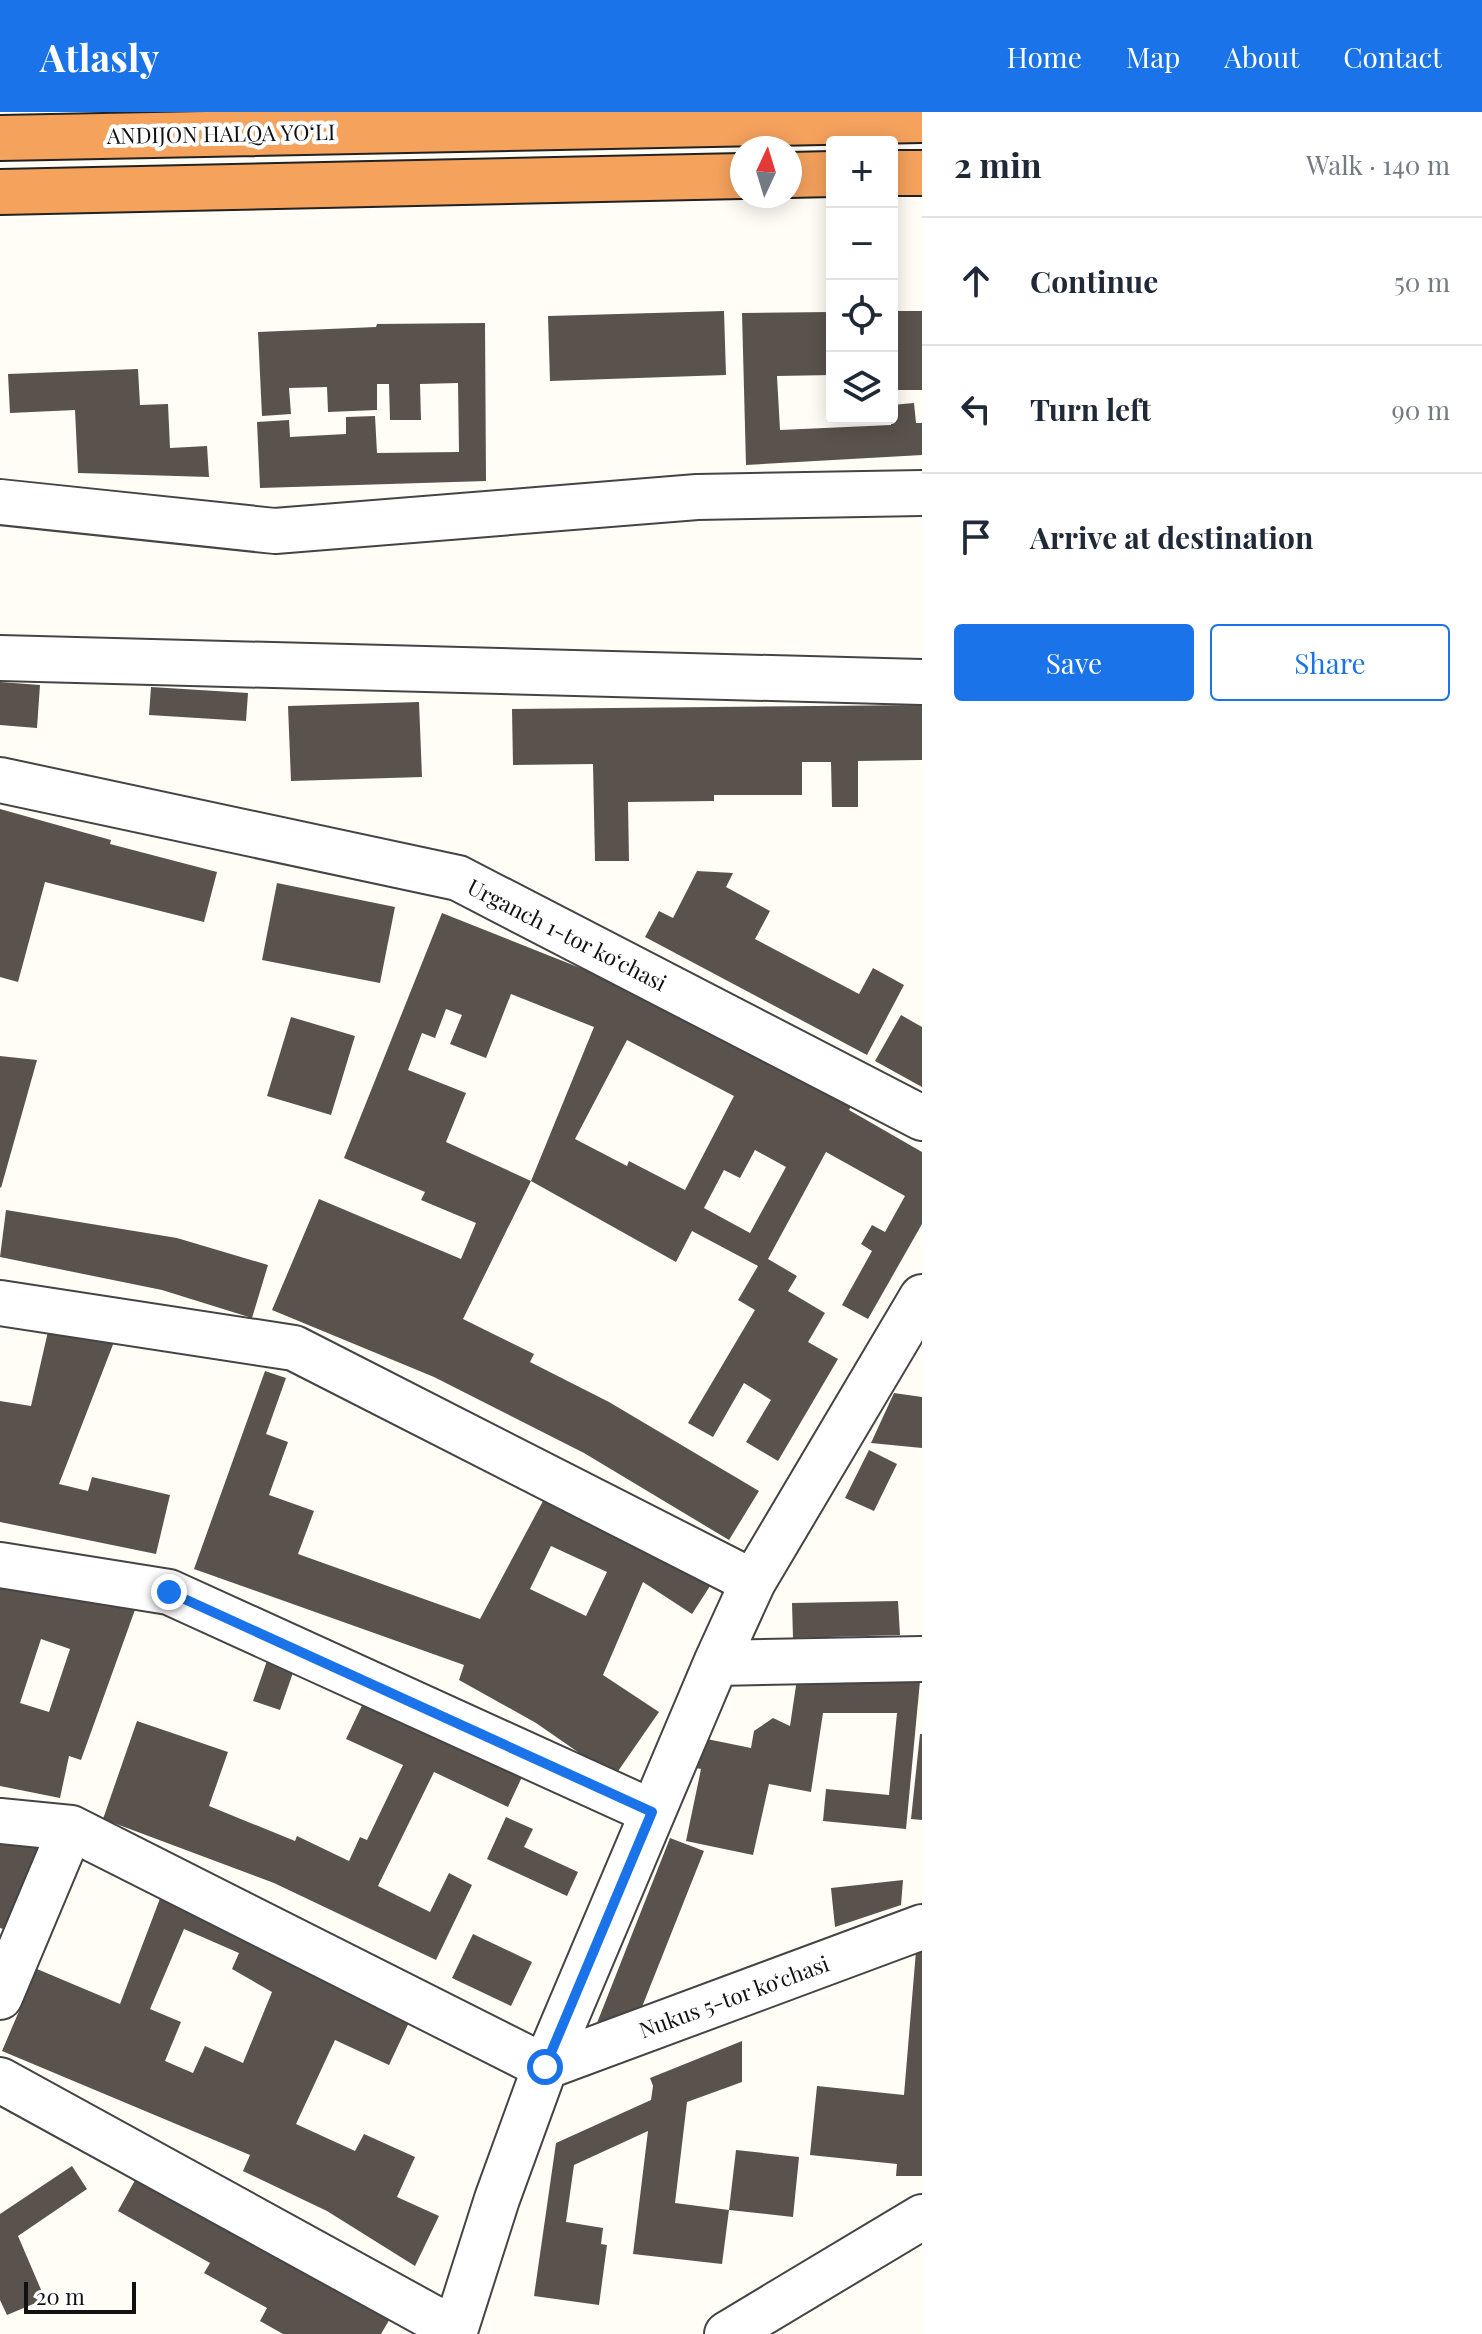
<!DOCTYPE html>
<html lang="en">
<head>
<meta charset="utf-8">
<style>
	body { margin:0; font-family:"Playfair Display",serif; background:#f6f6f7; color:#1f2937 }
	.controls { position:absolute; right:24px; top:24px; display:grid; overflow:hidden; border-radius:8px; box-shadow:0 4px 20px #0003 }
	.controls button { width:72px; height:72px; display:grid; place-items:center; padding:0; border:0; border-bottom:2px solid #e0e1e3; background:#fff; color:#1f2937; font:40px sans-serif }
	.compass { position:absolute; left:730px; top:24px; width:72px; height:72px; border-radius:50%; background:#fff; box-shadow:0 4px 20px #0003; rotate:4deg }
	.scale { position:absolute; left:24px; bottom:20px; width:112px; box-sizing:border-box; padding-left:8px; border:4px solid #111; border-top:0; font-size:22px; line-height:28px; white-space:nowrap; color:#111; -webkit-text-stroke:6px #fff; paint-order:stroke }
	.stop { position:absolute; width:24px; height:24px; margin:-18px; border:6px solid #1a73e8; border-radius:50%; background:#fff }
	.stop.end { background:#1a73e8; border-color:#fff; box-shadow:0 2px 8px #0008 }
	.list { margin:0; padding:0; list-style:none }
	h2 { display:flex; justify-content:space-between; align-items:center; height:104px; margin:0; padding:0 32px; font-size:34px }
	h2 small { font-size:26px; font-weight:400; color:#747a83 }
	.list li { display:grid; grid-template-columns:52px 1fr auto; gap:24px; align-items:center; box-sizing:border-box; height:128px; padding:0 32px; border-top:2px solid #e0e1e3 }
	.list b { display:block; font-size:30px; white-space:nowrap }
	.list em { font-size:26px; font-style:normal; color:#747a83 }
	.actions { display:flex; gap:16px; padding:24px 32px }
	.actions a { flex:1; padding:18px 0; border:2px solid #1a73e8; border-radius:8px; text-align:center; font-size:28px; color:#1a73e8 }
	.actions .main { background:#1a73e8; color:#fff }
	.icon { flex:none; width:44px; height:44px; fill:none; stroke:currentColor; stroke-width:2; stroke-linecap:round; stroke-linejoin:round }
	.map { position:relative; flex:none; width:922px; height:2222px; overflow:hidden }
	header { display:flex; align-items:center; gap:48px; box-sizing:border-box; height:112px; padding:0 40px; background:#1a73e8; color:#fff }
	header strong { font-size:38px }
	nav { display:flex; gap:44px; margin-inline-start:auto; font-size:28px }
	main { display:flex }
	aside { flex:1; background:#fff }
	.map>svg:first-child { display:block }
</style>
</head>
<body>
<header>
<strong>Atlasly</strong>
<nav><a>Home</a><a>Map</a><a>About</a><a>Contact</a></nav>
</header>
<main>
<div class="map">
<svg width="922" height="2222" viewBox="0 0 922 2222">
	<rect width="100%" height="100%" fill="#fffdf5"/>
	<path fill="#5a524d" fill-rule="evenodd" d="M 724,199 L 726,263 L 550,269 L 548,204 Z
		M 892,199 L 922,199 L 922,278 L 892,278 Z
		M 832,200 L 832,263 L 777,264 L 780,318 L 891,313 L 892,293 L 914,291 L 916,311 L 922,311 L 922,343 L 746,353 L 742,201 Z
		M 485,211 L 486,369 L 260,376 L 257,310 L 289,308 L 290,325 L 346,322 L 346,305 L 375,304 L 377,341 L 459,340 L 458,271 L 420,272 L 421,308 L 390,308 L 389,272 L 377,272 L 377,298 L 328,300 L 327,275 L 289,276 L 291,302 L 262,304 L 258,220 L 376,215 L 377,212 Z
		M 138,257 L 140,293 L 168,292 L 170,336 L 207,334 L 209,365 L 78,361 L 75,298 L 10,301 L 8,262 Z
		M 0,570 L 40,573 L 37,616 L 0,613 Z
		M 151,575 L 248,581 L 246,609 L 149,603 Z
		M 419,590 L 422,665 L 291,669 L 288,594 Z
		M 922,593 L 922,648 L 858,649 L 858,695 L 832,695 L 831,650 L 802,650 L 802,683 L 714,683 L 714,689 L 628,690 L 629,749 L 595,749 L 593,652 L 513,653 L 512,597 Z
		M 0,697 L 111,728 L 110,732 L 217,760 L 204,810 L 45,770 L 18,870 L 0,865 Z
		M 697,759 L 733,761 L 726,775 L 770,799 L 755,827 L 859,882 L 873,856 L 904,873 L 867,943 L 645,825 L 659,799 L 673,806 Z
		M 277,771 L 395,795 L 380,871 L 262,848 Z
		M 442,801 L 613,869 L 851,994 L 849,998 L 922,1040 L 922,1112 L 868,1207 L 842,1193 L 872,1139 L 861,1132 L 872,1113 L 885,1120 L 905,1084 L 826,1040 L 768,1147 L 797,1164 L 788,1179 L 825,1201 L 808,1230 L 838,1247 L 778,1349 L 746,1330 L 771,1288 L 744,1271 L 713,1325 L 688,1311 L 755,1198 L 738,1188 L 758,1154 L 692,1119 L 676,1150 L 531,1069 L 594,915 L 511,882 L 486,946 L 450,932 L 462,903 L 446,897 L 435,926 L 422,921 L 408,958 L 466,981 L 446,1030 L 531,1069 L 463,1207 L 534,1242 L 530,1250 L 609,1290 L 759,1379 L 729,1428 L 584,1341 L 434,1265 L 272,1198 L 319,1087 L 461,1147 L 476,1111 L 421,1088 L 425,1080 L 344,1046 ZM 627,928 L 734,984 L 685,1078 L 629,1049 L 627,1054 L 575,1027 ZM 755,1038 L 786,1055 L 750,1121 L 704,1096 L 724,1058 L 740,1066 Z
		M 901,903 L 922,915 L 922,975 L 875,949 Z
		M 291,905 L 355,924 L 331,1003 L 267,984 Z
		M 0,944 L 37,948 L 1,1076 L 0,1075 Z
		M 6,1098 L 177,1126 L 268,1153 L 252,1206 L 162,1178 L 0,1145 Z
		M 49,1215 L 114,1230 L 59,1372 L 88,1379 L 92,1365 L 170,1383 L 156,1442 L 0,1410 L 0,1289 L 31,1294 Z
		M 265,1259 L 286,1266 L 266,1322 L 288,1330 L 269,1383 L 314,1399 L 298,1442 L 480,1507 L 551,1374 L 712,1471 L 692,1502 L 643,1470 L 603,1563 L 659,1600 L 614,1665 L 536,1611 L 459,1568 L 464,1553 L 194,1457 ZM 551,1434 L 607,1460 L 586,1504 L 530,1477 Z
		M 894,1281 L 922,1285 L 922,1336 L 871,1331 Z
		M 869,1338 L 897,1352 L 874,1399 L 845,1386 Z
		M 0,1464 L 136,1495 L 81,1648 L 69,1644 L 60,1686 L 0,1674 ZM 41,1527 L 70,1537 L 49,1600 L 20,1591 Z
		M 898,1489 L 900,1523 L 793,1526 L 792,1491 Z
		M 269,1543 L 296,1552 L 280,1598 L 253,1589 Z
		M 797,1567 L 920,1569 L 906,1717 L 823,1709 L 826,1677 L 889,1683 L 897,1601 L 823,1601 L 811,1680 L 769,1672 L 753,1743 L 686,1729 L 701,1657 L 691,1655 L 697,1625 L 751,1636 L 754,1619 L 773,1606 L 790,1614 Z
		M 367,1583 L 528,1652 L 508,1695 L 434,1660 L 378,1774 L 430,1800 L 449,1761 L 472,1773 L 436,1848 L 274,1771 L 103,1707 L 137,1609 L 228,1640 L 209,1694 L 295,1729 L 297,1724 L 349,1749 L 360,1725 L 367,1728 L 403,1653 L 346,1627 Z
		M 920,1622 L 922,1622 L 922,1708 L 911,1707 Z
		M 506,1705 L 533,1717 L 524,1735 L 578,1760 L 567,1784 L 487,1747 Z
		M 0,1720 L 47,1730 L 13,1820 L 0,1816 Z
		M 670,1726 L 704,1739 L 638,1905 L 595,1916 Z
		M 903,1768 L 901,1793 L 835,1815 L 831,1776 Z
		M 164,1776 L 412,1904 L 389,1953 L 335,1928 L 296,2012 L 355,2039 L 364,2022 L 415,2045 L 397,2085 L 439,2104 L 415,2154 L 327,2099 L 243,2059 L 250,2043 L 2,1939 L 37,1857 L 120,1892 ZM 184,1817 L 239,1841 L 232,1857 L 272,1880 L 243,1951 L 205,1934 L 193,1961 L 165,1949 L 181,1910 L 150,1897 Z
		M 473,1822 L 532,1850 L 511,1894 L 452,1866 Z
		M 922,1837 L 922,2064 L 896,2064 L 897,2052 L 810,2043 L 817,1974 L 904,1983 L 916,1839 Z
		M 742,1929 L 742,1970 L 687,1990 L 675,2091 L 729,2098 L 722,2152 L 633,2142 L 648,2019 L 574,2053 L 566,2110 L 603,2116 L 601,2132 L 607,2133 L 599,2193 L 534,2184 L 556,2031 L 651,1988 L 653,1974 L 650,1966 Z
		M 736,2038 L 799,2045 L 793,2105 L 729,2098 Z
		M 72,2054 L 87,2077 L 18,2124 L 45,2187 L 7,2203 L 0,2188 L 0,2102 Z
		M 139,2061 L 395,2198 L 381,2222 L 283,2222 L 260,2209 L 267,2196 L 204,2161 L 210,2151 L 118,2099 Z"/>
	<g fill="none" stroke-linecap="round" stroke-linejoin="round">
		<g stroke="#444" stroke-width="48">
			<path id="minor" d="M 0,390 L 275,419 L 697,385 L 922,381
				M 0,546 L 922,570
				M 0,668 L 458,766 L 922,1006
				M 0,1191 L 294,1236 L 753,1470
				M 0,1453 L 169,1480 L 652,1700
				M 716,1551 L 922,1547
				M 0,1709 L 71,1716 L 545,1955 L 922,1815
				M 0,1885 L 71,1716
				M 0,1968 L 455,2218
				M 454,2222 L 497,2087 L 545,1955 L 716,1551 L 753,1470 L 922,1185
				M 727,2222 L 922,2105"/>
		</g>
		<g stroke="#222" stroke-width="48">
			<path id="highway" d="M 0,26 L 922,8
				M 892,61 L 922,61
				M 790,63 L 832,62
				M 0,80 L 742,64"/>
		</g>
		<use href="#minor" stroke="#fff" stroke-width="44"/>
		<use href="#highway" stroke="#f5a25d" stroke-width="44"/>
	</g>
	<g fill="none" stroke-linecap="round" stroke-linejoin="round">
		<path stroke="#1a73e8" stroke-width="10" d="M 169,1480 L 652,1700 L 545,1955"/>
	</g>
	<g text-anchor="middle" stroke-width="8" stroke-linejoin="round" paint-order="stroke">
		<g font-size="22" fill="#111" stroke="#fff">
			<text transform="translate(221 22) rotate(-1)" y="8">ANDIJON HALQA YO‘LI</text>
			<text transform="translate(567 823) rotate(27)" y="8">Urganch 1-tor koʻchasi</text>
			<text transform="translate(734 1885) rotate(-20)" y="8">Nukus 5-tor koʻchasi</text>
		</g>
	</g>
</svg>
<div class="controls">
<button>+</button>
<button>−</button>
<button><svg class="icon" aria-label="locate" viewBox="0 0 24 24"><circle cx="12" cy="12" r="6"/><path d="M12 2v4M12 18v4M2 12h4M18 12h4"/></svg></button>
<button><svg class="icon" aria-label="layers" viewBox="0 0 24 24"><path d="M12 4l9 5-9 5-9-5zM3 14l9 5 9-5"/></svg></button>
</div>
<svg class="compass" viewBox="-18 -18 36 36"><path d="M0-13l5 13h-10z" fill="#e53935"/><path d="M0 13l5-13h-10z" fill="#747a83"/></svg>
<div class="scale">20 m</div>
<div class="stop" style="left:545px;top:1955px"></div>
<div class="stop end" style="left:169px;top:1480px"></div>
</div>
<aside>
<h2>2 min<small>Walk · 140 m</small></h2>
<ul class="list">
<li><svg class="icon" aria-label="ahead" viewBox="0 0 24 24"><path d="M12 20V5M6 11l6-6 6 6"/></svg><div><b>Continue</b></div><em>50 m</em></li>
<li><svg class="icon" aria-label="left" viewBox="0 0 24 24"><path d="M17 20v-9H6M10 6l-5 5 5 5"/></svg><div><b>Turn left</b></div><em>90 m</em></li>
<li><svg class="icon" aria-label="arrive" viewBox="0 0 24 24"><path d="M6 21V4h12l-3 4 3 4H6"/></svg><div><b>Arrive at destination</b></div></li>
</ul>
<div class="actions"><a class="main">Save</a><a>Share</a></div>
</aside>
</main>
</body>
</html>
